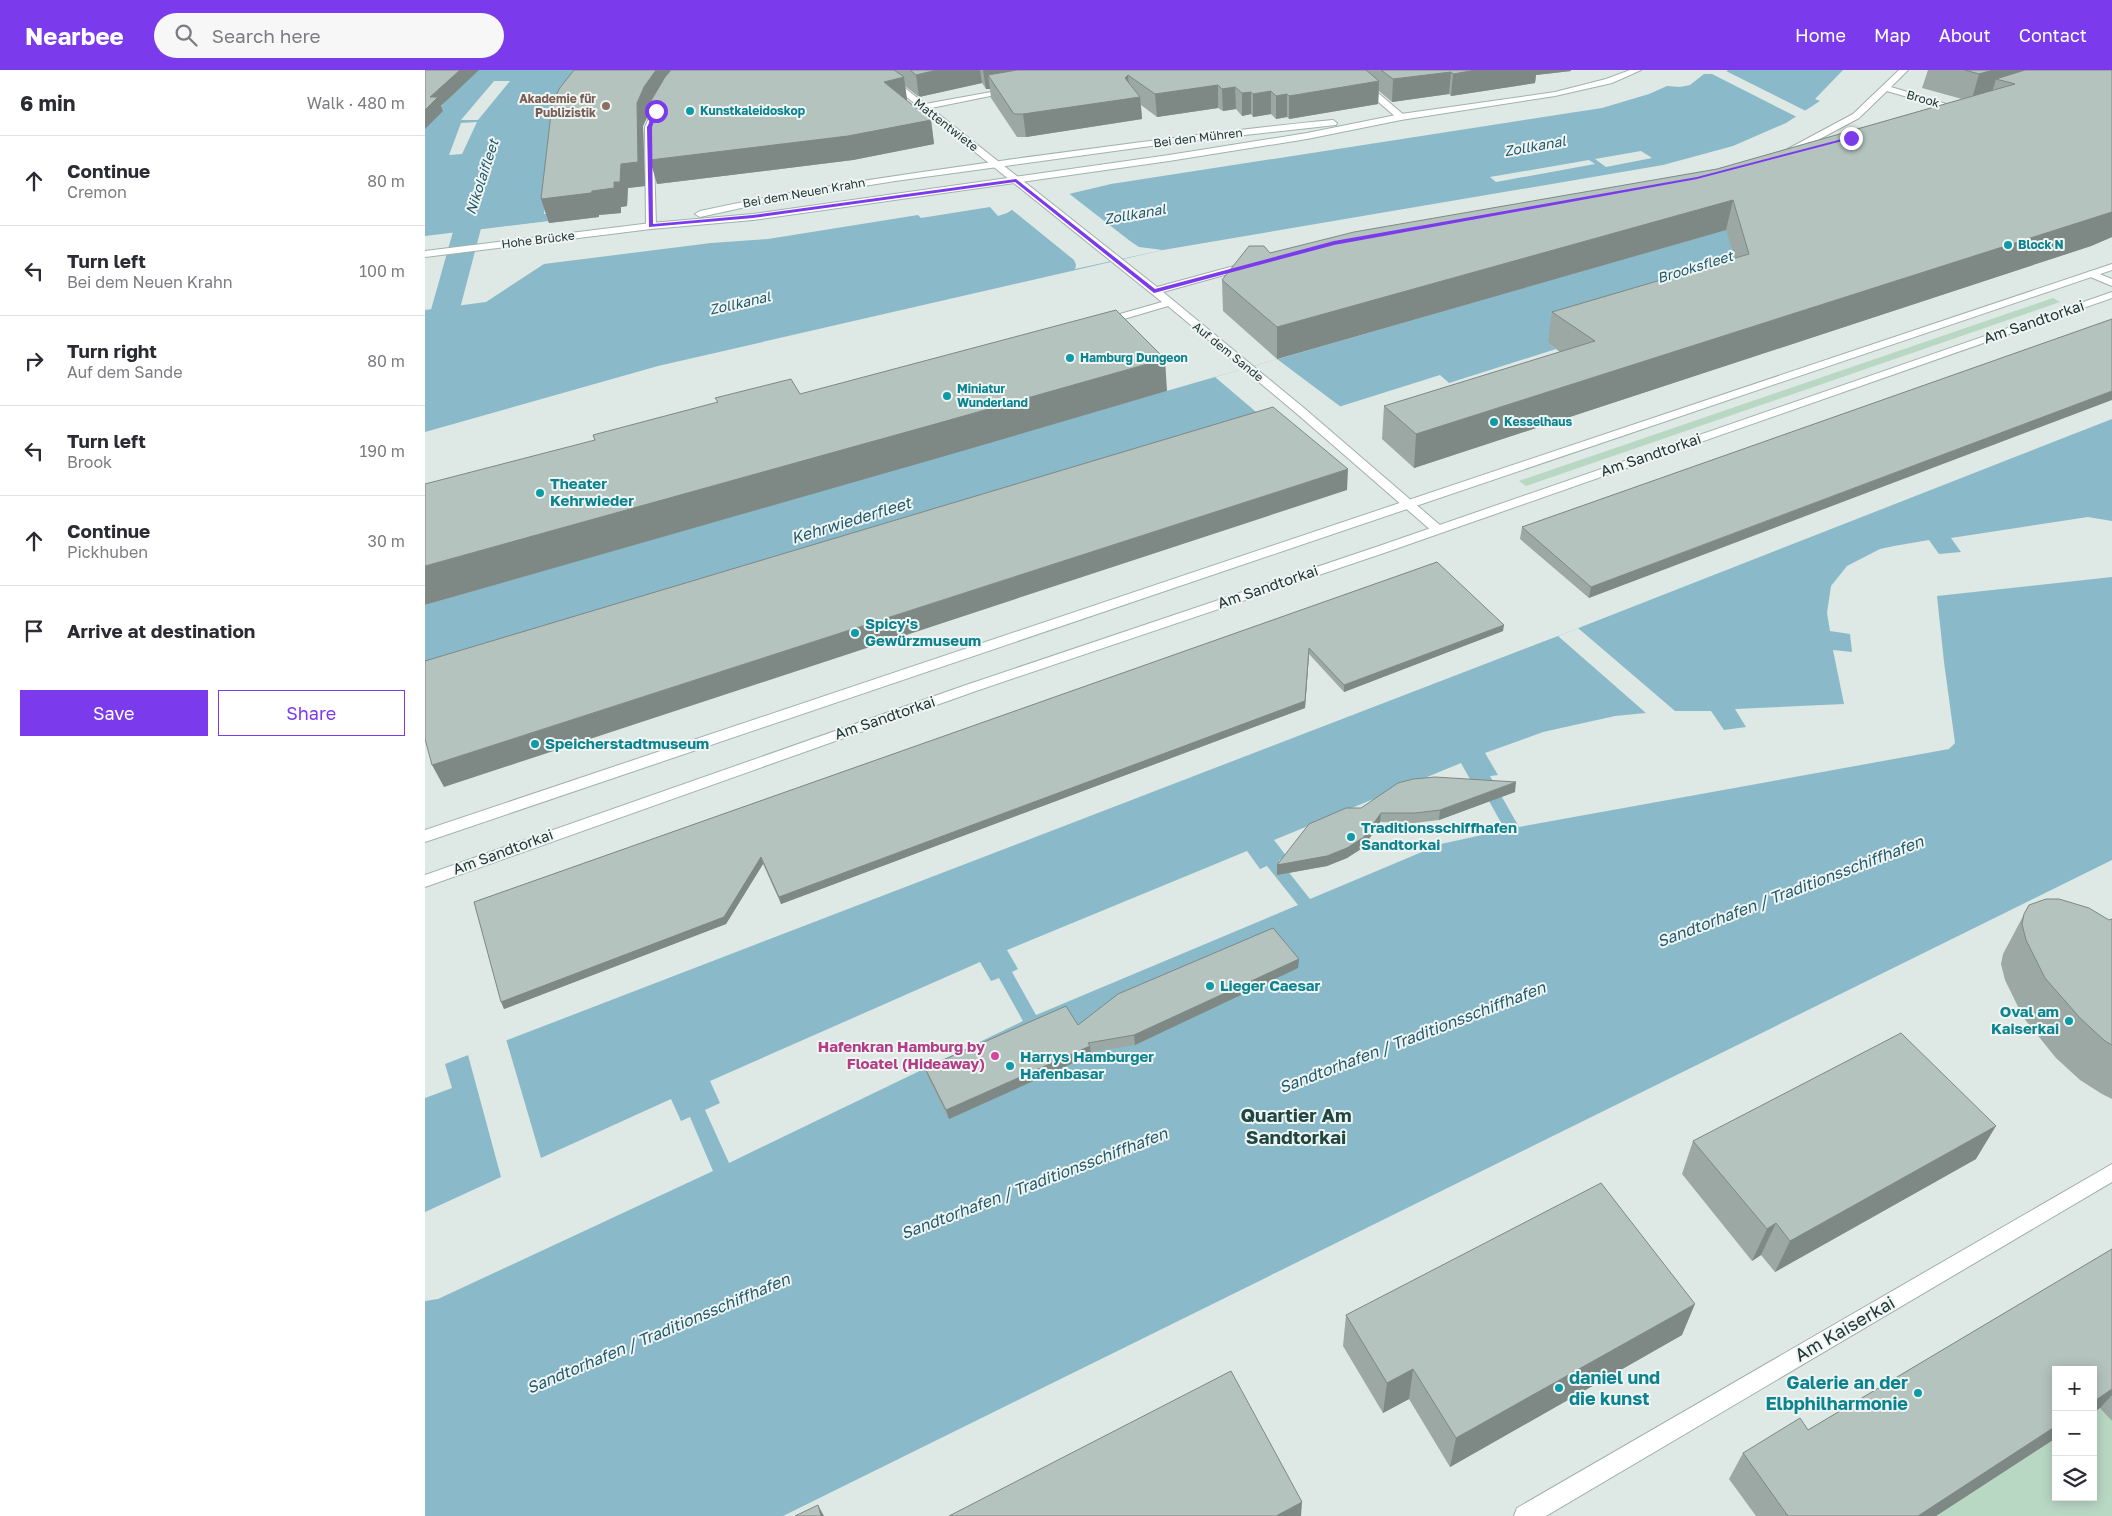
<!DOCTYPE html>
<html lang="en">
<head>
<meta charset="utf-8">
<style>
	body { margin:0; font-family:"Golos Text",sans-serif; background:#f7f7f7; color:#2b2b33 }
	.controls { position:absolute; right:15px; bottom:15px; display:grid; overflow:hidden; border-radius:0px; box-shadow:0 2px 12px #0003 }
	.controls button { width:45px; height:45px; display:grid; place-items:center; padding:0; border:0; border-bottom:1px solid #e1e1e2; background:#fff; color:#2b2b33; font:25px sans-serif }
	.stop { position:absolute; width:15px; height:15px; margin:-11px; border:4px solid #7c3aed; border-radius:50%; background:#fff }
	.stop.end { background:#7c3aed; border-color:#fff; box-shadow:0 1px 5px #0008 }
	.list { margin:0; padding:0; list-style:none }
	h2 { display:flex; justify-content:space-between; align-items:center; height:65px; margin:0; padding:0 20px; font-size:21px }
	h2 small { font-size:16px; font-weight:400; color:#7c7c81 }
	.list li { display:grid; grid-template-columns:32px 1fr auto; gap:15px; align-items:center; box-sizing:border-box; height:90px; padding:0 20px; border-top:1px solid #e1e1e2 }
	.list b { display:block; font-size:19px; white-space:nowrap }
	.list p { margin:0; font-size:16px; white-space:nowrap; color:#7c7c81 }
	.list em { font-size:16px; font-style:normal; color:#7c7c81 }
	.actions { display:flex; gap:10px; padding:15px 20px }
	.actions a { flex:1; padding:11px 0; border:1px solid #7c3aed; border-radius:0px; text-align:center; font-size:18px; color:#7c3aed }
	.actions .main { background:#7c3aed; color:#fff }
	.icon { flex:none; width:28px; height:28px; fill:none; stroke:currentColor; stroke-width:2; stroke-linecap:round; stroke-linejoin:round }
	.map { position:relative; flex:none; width:1687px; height:1446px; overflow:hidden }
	header { display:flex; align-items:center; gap:30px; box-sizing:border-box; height:70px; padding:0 25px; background:#7c3aed; color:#fff }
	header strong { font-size:24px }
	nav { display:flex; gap:28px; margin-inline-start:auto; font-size:18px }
	.search { width:350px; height:45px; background:#f7f7f7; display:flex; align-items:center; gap:12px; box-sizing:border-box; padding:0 18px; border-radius:28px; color:#7c7c81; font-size:19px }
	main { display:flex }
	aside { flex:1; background:#fff }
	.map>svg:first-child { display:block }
</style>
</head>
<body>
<header>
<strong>Nearbee</strong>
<div class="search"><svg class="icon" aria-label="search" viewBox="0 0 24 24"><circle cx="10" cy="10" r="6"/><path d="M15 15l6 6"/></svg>Search here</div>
<nav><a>Home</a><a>Map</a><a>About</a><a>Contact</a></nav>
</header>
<main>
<aside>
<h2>6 min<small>Walk · 480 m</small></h2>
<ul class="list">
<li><svg class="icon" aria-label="ahead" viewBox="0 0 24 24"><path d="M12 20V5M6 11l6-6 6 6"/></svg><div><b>Continue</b><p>Cremon</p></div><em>80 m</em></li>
<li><svg class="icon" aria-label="left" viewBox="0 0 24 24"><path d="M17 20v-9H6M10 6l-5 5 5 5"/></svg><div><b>Turn left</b><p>Bei dem Neuen Krahn</p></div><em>100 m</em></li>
<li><svg class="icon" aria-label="right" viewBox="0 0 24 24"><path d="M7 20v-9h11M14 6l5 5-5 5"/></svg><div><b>Turn right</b><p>Auf dem Sande</p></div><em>80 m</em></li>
<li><svg class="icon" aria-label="left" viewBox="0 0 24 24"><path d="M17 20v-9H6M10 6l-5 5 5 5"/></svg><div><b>Turn left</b><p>Brook</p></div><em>190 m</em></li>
<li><svg class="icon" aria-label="ahead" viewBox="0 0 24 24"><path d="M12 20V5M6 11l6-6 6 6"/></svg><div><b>Continue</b><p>Pickhuben</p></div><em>30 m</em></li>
<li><svg class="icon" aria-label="arrive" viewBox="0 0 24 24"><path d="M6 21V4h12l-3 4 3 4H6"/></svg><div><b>Arrive at destination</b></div></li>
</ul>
<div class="actions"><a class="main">Save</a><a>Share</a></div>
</aside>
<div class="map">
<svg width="1687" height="1446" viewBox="0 0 1687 1446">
	<rect width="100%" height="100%" fill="#dee8e5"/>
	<path fill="#b9d8c4" d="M 1628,228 L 1635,232 L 1101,416 L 1094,411 Z
		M 1684,1333 L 1687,1337 L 1687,1446 L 1511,1446 L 1631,1367 L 1631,1427 L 1668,1427 L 1668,1343 Z"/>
	<path fill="#8abac9" d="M 50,0 L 177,0 L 120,134 L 119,144 L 126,144 L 125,151 L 0,167 L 0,50 L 12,41 Z
		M 1284,0 L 1418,0 L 1390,29 L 1395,31 L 1361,53 L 1308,76 L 1238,95 L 738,180 L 233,296 L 0,362 L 0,240 L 61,232 L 119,194 L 286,173 L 343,169 L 493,145 L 496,148 L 565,137 L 573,146 L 582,143 L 593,136 L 686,114 L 1177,38 L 1224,24 L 1242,16 L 1255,17 L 1265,15 Z
		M 1504,101 L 1123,273 L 1131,279 L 1024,313 L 1015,305 L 732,394 L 0,616 L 0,535 Z
		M 1687,349 L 1687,790 L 358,1446 L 0,1446 L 0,1028 L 27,1018 L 20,994 L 1133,566 Z"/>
	<path fill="#dee8e5" d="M 1280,0 L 1304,0 L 1301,1 L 1383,42 L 1374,48 L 1287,4 L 1274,4 Z
		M 69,11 L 85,11 L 53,50 L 36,50 Z
		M 52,52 L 37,84 L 24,85 L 36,53 Z
		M 1216,81 L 1227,88 L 1181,97 L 1170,89 Z
		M 1164,90 L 1170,94 L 1071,112 L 1065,107 Z
		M 642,122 L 705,171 L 714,177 L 738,180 L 650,199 L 651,195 L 649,190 L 586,139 L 592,134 Z
		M 125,151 L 125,153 L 0,169 L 0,166 Z
		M 852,289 L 916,337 L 851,359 L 790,307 Z
		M 1663,447 L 1687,451 L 1687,507 L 1512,526 L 1519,592 L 1530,673 L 1524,679 L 1094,757 L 1065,706 L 1073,705 L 1060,683 L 1118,662 L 1190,646 L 1221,643 L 1133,566 L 1153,558 L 1250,641 L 1286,641 L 1299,660 L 1321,657 L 1310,639 L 1419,634 L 1408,580 L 1427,582 L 1425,564 L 1405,561 L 1402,543 L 1406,516 L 1422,496 L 1455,479 L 1469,476 L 1504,470 L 1514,484 L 1536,482 L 1526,468 Z
		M 1036,693 L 1046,711 L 1052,709 L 1080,760 L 1016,774 L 885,829 L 854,790 L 862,787 L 849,770 Z
		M 822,781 L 835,799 L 842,796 L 873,835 L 611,945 L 587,902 L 593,899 L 582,880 Z
		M 555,892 L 566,911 L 574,908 L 598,951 L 304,1093 L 280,1040 L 295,1033 L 285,1011 Z
		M 81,969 L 116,1088 L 246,1029 L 256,1051 L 265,1047 L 288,1101 L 13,1229 L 0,1231 L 0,1142 L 76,1107 L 43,985 Z"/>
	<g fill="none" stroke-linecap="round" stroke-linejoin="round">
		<path fill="#8abac9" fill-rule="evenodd" d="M 57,97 L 66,100 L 70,105 L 21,292 L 17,299 L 6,301 L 0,300 L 0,261 L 44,105 L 48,100 Z"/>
		<g stroke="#a2afac" stroke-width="2">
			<path id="street" d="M 448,0 L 457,0 L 500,34 L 588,18 L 588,22 L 585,22 L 506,38 L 732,217 L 820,193 L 828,193 L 828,197 L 738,222 L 879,338 L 1016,456 L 1018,459 L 1016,462 L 1008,462 L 871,343 L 743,236 L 682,254 L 674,254 L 673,252 L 674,250 L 737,232 Z
				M 917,0 L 926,0 L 979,45 L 979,49 L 973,49 Z
				M 1474,0 L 1483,0 L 1466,17 L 1538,39 L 1534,42 L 1462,21 L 1434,48 L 1365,85 L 1359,85 L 1359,81 L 1428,44 Z
				M 228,45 L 232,48 L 228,57 L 231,156 L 226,159 L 221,156 L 220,57 L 225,46 Z
				M 1667,201 L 1687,209 L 1687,216 L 1663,206 L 1663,202 Z
				M 1687,1094 L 1687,1112 L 1121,1446 L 1089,1446 L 1092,1438 Z"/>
		</g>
		<g stroke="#9fb3ad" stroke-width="2">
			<path id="secondary" d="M 1205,0 L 1216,0 L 1187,13 L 1130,26 L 976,50 L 882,69 L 744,91 L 328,150 L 226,159 L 0,187 L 0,181 L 226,153 L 328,144 L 744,85 L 882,63 L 976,44 L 1130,22 L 1181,9 Z
				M 908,50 L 912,53 L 911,55 L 748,73 L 470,111 L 353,130 L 275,147 L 270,144 L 275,141 C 379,118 483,104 589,89 C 695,75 801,60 908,50 Z
				M 1687,194 L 1687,200 L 0,772 L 0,760 Z
				M 1687,222 L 1687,228 L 959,483 L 551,621 L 0,817 L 0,805 L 541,615 L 951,477 Z"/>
		</g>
		<use href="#street" fill="#fff" fill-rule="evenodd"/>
		<use href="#secondary" fill="#fff" fill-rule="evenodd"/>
	</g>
	<path fill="#9ba8a3" d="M 149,0 L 1146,0 L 1146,1 L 1111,5 L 1110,13 L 1026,26 L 1024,24 L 967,32 L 954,21 L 953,34 L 864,49 L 862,47 L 851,49 L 846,44 L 828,47 L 826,44 L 817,46 L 811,39 L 798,41 L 793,38 L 732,47 L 716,35 L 717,49 L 601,67 L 592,67 L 566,28 L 565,19 L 561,19 L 557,13 L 494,27 L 480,16 L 482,30 L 481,30 L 506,50 L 509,74 L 428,90 L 232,114 L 224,44 L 218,56 L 220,116 L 203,118 L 202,136 L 196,137 L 196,143 L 174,145 L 174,147 L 124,153 L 116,129 Z
		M 1503,0 L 1687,0 L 1687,167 L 1666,176 L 989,398 L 957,369 L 959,336 L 1135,282 L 1123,273 L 1127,242 L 1310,188 L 1301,160 L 852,289 L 798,241 L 797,210 L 845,183 L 1292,99 L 1537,29 L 1497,18 Z
		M 1687,249 L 1164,528 L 1095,469 L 1097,457 Z
		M 1012,492 L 1078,561 L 919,622 L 884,584 L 880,638 L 356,834 L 338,794 L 301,854 L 79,939 L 49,832 Z
		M 1090,722 L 1014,750 L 989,753 L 955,752 L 939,777 L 922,788 L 902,796 L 852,805 L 936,738 Z
		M 1604,835 L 1684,850 L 1687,849 L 1687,1029 L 1677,1024 L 1655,1010 L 1631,988 L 1598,947 L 1580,910 L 1576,894 L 1578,884 Z
		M 874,889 L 873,898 L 710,975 L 666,982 L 666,985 L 524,1049 L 503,1007 L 500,998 L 653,955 Z
		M 1268,1071 L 1551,1089 L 1350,1202 L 1336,1185 L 1327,1191 L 1257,1104 Z
		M 1687,1179 L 1687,1351 L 1675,1338 L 1668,1343 L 1668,1300 L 1631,1300 L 1631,1368 L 1511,1446 L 1331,1446 L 1304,1409 L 1318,1383 L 1383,1360 Z
		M 921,1245 L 1257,1265 L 1025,1397 L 984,1329 L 958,1343 L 918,1276 Z"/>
	<path fill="#7e8885" d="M 35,0 L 54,0 L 16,36 L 18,41 L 0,59 L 0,40 L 5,27 Z
		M 231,0 L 262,0 L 225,40 L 218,56 L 220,116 L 203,118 L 202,136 L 196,137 L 196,143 L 174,145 L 174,147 L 124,153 L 116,129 L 167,121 L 189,112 L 196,94 L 212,33 L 219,17 Z
		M 512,0 L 555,0 L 557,13 L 494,27 L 491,5 Z
		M 558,0 L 663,0 L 563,5 L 565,19 L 561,19 Z
		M 1051,0 L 1146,0 L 1146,1 L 1111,5 L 1110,13 L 1026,26 L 1028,4 Z
		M 1568,0 L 1654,0 L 1590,14 L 1571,9 L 1566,26 L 1546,32 L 1554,4 Z
		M 1026,2 L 1024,24 L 967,32 L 968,9 Z
		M 703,5 L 705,27 L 715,27 L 717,49 L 601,67 L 598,44 L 700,8 Z
		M 479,7 L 482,30 L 463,34 L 459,12 Z
		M 954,11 L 953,34 L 864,49 L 864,26 Z
		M 793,15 L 793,38 L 732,47 L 730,24 Z
		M 810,17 L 811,39 L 798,41 L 797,19 Z
		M 846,21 L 846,44 L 828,47 L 828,24 Z
		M 826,22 L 826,44 L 817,46 L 817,23 Z
		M 862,24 L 862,47 L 851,49 L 851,26 Z
		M 506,50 L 509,74 L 428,90 L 232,114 L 225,90 Z
		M 1308,130 L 1301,160 L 852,289 L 852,257 Z
		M 1687,142 L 1687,167 L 1666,176 L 989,398 L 991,364 Z
		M 740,289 L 742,321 L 520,386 L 0,535 L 0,496 Z
		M 1687,321 L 1687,330 L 1164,528 L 1166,517 Z
		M 923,399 L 922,420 L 19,717 L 7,695 Z
		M 1079,555 L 1078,561 L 919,622 L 919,615 Z
		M 884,584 L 880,638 L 356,834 L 354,827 Z
		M 1091,712 L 1090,722 L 1014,750 L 1015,740 Z
		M 956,743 L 955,752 L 939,777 L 922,788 L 902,796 L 852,805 L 852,795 Z
		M 336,787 L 338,794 L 301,854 L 79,939 L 76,932 Z
		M 874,889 L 873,898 L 710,975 L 709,965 Z
		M 665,976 L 666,985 L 524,1049 L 521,1040 Z
		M 1571,1056 L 1551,1089 L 1350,1202 L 1365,1171 Z
		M 1351,1153 L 1336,1185 L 1327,1191 L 1342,1159 Z
		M 1270,1234 L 1257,1265 L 1025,1397 L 1031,1368 Z
		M 988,1299 L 984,1329 L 958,1343 L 962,1313 Z
		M 1687,1319 L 1687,1325 L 1675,1338 L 1668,1343 L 1668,1332 Z
		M 1631,1356 L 1631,1368 L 1511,1446 L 1493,1446 Z
		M 877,1432 L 876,1446 L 851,1446 Z
		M 393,1435 L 399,1446 L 396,1446 Z"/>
	<path fill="#b4c3be" stroke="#7e8885" d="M 0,0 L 35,0 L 5,27 L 13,27 L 0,40 Z
		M 149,0 L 231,0 L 219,17 L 212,33 L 213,92 L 196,94 L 195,112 L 189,112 L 189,118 L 167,121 L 166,123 L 116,129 L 127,35 L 134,19 Z
		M 246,0 L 469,0 L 479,7 L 459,12 L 506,50 L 423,66 L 225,90 L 224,34 L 240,7 Z
		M 485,0 L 512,0 L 491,5 Z
		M 592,0 L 941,0 L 954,11 L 864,26 L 862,24 L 851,26 L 846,21 L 828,24 L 826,22 L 817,23 L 810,17 L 797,19 L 793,15 L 730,24 L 703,5 L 700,8 L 715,27 L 598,44 L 589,44 L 563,5 Z
		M 956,0 L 1051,0 L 1028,4 L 1026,2 L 968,9 Z
		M 1540,0 L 1568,0 L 1554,4 Z
		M 1600,0 L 1687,0 L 1687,142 L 991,364 L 959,336 L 1170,271 L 1127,242 L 1324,184 L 1308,130 L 852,257 L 797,210 L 824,176 L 839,176 L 845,183 L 929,162 L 1292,99 L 1590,14 L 1571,9 Z
		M 691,240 L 740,289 L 514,353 L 0,496 L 0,414 L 170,370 L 168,365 L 293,332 L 290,328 L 366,309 L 375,324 Z
		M 1687,249 L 1687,321 L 1166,517 L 1097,457 Z
		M 848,337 L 923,399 L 7,695 L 0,669 L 0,591 Z
		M 1012,492 L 1079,555 L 919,615 L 884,578 L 880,631 L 354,827 L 336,787 L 299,847 L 76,932 L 49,832 Z
		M 1010,707 L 1091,712 L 1015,740 L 990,743 L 956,743 L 939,767 L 922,778 L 902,786 L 852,795 L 884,754 L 921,738 L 936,738 L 973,713 L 988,709 Z
		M 1621,829 L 1634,829 L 1664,838 L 1684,850 L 1687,849 L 1687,975 L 1680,971 L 1655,948 L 1620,908 L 1601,870 L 1597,854 L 1599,844 L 1604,835 Z
		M 848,858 L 874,889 L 709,965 L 663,973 L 665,976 L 521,1040 L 500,998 L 641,936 L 653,955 L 693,924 Z
		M 1476,963 L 1571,1056 L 1365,1171 L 1351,1153 L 1342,1159 L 1268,1071 Z
		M 1176,1113 L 1270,1234 L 1031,1368 L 988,1299 L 962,1313 L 921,1245 Z
		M 1687,1179 L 1687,1319 L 1668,1332 L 1668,1300 L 1631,1300 L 1631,1356 L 1493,1446 L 1363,1446 L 1318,1383 L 1375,1348 L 1383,1360 Z
		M 806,1301 L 877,1432 L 851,1446 L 524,1446 Z
		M 393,1435 L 396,1446 L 370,1446 Z"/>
	<path fill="#7c3aed" d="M 231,40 L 233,41 L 227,57 L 228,154 L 328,145 L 591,109 L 730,219 L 909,171 L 1272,107 L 1425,67 L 1429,68 L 1272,109 L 909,175 L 729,223 L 590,112 L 328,148 L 224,157 L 222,57 Z"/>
	<circle fill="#8d6e63" stroke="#eef5f3" stroke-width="2" cx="181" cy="36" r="5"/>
	<g fill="#0f9aa8" stroke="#eef5f3" stroke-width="2">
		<circle cx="265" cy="41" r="5"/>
		<circle cx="1583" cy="175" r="5"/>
		<circle cx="645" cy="288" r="5"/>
		<circle cx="522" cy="326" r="5"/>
		<circle cx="1069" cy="352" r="5"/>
		<circle cx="115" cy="423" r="5"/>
		<circle cx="430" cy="563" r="5"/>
		<circle cx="110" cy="674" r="5"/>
		<circle cx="926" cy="767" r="5"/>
		<circle cx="785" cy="916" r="5"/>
		<circle cx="1644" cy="951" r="5"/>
		<circle cx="585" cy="996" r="5"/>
		<circle cx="1134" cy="1318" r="5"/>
		<circle cx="1493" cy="1323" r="5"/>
	</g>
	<circle fill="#d1479c" stroke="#eef5f3" stroke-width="2" cx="570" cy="986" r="5"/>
	<g text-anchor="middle" stroke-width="4" stroke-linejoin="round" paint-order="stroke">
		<g font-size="12" font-weight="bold" fill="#785e54" stroke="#eef5f3" text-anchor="end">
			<text x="171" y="33">Akademie für<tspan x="171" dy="14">Publizistik</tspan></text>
		</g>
		<g font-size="12" fill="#213633" stroke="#eef5f3">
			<text transform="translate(1498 29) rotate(16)" y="4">Brook</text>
			<text transform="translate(521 55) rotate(38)" y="4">Mattentwiete</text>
			<text transform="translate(773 68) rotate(-7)" y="4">Bei den Mühren</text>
			<text transform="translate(379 123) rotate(-10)" y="4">Bei dem Neuen Krahn</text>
			<text transform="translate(113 170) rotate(-7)" y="4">Hohe Brücke</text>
			<text transform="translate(803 282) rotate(39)" y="4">Auf dem Sande</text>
		</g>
		<g font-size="12" font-weight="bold" fill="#0d838f" stroke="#eef5f3" text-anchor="start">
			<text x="275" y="45">Kunstkaleidoskop</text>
			<text x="1593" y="179">Block N</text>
			<text x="655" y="292">Hamburg Dungeon</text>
			<text x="532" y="323">Miniatur<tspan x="532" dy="14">Wunderland</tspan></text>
			<text x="1079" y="356">Kesselhaus</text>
		</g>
		<g font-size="14" font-style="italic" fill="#22596c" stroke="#eef5f3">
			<text transform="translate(1110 76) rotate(-10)" y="5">Zollkanal</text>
			<text transform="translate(57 107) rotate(-72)" y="5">Nikolaifleet</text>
			<text transform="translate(710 144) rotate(-10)" y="5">Zollkanal</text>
			<text transform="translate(1270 197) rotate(-17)" y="5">Brooksfleet</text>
			<text transform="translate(315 233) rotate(-13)" y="5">Zollkanal</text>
		</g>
		<g font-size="15" fill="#213633" stroke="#eef5f3">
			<text transform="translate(1609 252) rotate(-19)" y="5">Am Sandtorkai</text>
			<text transform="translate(1226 385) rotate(-19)" y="5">Am Sandtorkai</text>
			<text transform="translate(843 517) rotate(-19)" y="5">Am Sandtorkai</text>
			<text transform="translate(460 648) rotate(-19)" y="5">Am Sandtorkai</text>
			<text transform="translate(78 782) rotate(-20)" y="5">Am Sandtorkai</text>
		</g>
		<g font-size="15" font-weight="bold" fill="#0d838f" stroke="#eef5f3" text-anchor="start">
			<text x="125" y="419">Theater<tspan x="125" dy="17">Kehrwieder</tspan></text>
			<text x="440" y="559">Spicy's<tspan x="440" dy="17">Gewürzmuseum</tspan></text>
			<text x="120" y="679">Speicherstadtmuseum</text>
			<text x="936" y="763">Traditionsschiffhafen<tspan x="936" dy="17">Sandtorkai</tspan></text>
			<text x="795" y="921">Lieger Caesar</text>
			<text x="1634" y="947" text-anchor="end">Oval am<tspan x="1634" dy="17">Kaiserkai</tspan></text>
			<text x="595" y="992">Harrys Hamburger<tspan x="595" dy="17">Hafenbasar</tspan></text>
		</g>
		<g font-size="15" font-weight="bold" fill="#b23c85" stroke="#eef5f3" text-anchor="end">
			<text x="560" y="982">Hafenkran Hamburg by<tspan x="560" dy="17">Floatel (Hideaway)</tspan></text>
		</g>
		<g font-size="16" font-style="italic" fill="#22596c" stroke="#eef5f3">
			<text transform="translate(426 450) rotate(-17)" y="6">Kehrwiederfleet</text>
			<text transform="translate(1365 821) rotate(-21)" y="6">Sandtorhafen / Traditionsschiffhafen</text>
			<text transform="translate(987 967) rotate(-21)" y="6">Sandtorhafen / Traditionsschiffhafen</text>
			<text transform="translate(609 1113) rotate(-21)" y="6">Sandtorhafen / Traditionsschiffhafen</text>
			<text transform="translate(233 1263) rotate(-23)" y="6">Sandtorhafen / Traditionsschiffhafen</text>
		</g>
		<g font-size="18" fill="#213633" stroke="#eef5f3">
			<text transform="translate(1420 1259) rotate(-30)" y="6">Am Kaiserkai</text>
		</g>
		<g font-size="18" font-weight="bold" fill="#0d838f" stroke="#eef5f3" text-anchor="start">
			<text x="1144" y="1314">daniel und<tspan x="1144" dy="21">die kunst</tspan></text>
			<text x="1483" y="1319" text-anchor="end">Galerie an der<tspan x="1483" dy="21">Elbphilharmonie</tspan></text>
		</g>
		<g font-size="19" font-weight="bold" fill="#1f4640" stroke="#eef5f3">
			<text x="871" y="1052">Quartier Am<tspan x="871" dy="22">Sandtorkai</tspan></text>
		</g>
	</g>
</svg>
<div class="controls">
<button>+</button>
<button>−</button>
<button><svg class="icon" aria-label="layers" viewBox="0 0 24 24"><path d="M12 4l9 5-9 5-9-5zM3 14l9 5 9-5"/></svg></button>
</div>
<div class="stop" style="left:231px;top:41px"></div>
<div class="stop end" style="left:1426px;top:68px"></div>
</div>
</main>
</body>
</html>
